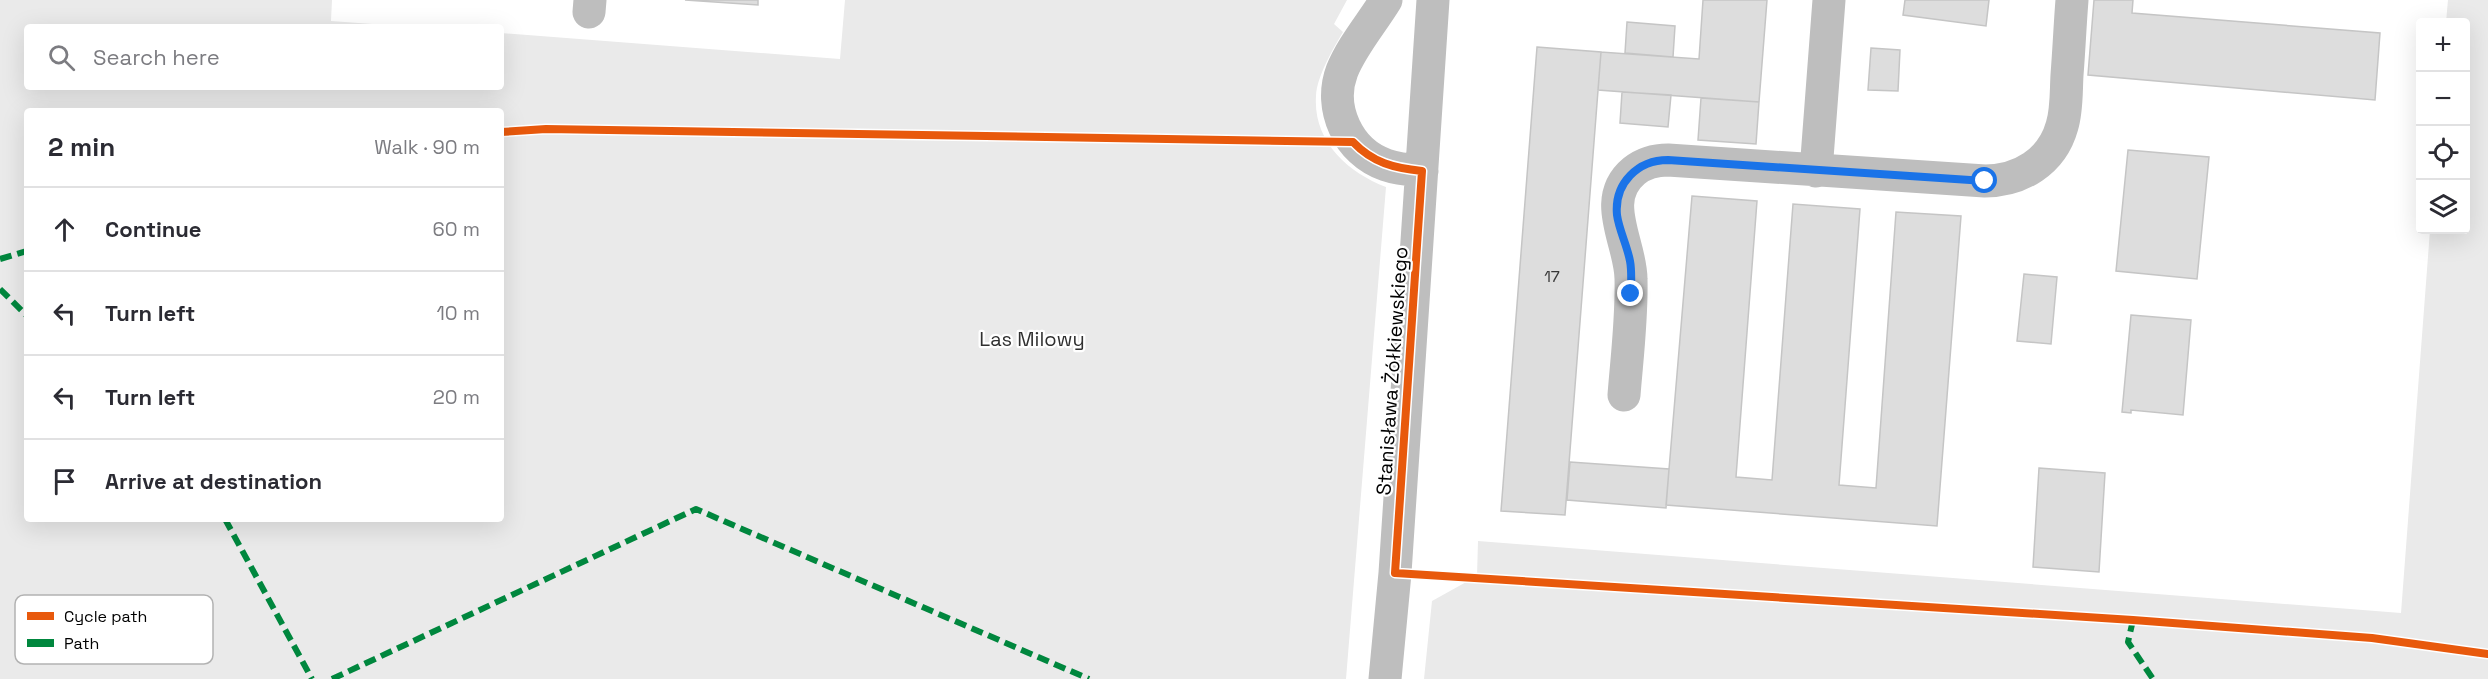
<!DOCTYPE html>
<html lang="en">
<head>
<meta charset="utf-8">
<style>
	body { margin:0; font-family:"Space Grotesk",sans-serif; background:#f7f7f7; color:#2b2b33 }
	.controls { position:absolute; right:18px; top:18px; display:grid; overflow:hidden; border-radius:6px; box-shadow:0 6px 24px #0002 }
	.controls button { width:54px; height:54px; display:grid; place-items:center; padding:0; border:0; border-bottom:2px solid #e1e1e2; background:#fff; color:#2b2b33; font:30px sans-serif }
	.stop { position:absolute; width:18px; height:18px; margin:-14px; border:4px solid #1a73e8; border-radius:50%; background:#fff }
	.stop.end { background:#1a73e8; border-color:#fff; box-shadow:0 2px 6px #0008 }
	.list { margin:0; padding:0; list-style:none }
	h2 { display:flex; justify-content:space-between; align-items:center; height:78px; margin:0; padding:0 24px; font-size:26px }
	h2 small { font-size:20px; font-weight:400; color:#7c7c81 }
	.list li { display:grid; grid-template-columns:39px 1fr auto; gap:18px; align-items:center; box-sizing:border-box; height:84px; padding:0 24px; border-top:2px solid #e1e1e2 }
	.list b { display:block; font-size:22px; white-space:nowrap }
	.list em { font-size:20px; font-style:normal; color:#7c7c81 }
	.icon { flex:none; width:33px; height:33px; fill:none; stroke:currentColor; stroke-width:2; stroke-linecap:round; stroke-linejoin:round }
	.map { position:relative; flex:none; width:2488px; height:679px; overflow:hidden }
	.search { position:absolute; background:#fff; box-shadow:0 6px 24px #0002; left:24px; top:24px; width:480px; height:66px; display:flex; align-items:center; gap:15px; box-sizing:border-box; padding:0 21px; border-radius:6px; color:#7c7c81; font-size:22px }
	.panel { position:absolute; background:#fff; box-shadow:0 6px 24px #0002; left:24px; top:108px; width:480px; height:414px; border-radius:6px }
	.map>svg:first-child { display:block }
</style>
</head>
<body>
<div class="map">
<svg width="2488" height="679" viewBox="0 0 2488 679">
	<rect width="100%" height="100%" fill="#fff"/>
	<path fill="#eaeaea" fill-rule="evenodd" d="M 0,0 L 332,0 L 331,21 L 414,27 L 27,27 L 27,87 L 501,87 L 501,33 L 840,59 L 845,0 L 1347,0 L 1334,24 L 1343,32 C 1333,49 1317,76 1316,96 C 1313,141 1347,172 1386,187 L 1346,679 L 0,679 ZM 27,111 L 501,111 L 501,519 L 27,519 Z
		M 2448,0 L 2488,0 L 2488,679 L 1424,679 L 1432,601 L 1477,576 L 1478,541 L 2401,613 L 2430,230 L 2466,230 L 2466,22 L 2446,22 Z"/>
	<path fill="#ddd" stroke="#c5c5c5" stroke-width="1.5" d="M 685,0 L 758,0 L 758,5 Z
		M 1703,0 L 1767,0 L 1759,102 L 1598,90 L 1601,52 L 1699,59 Z
		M 1905,0 L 1989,0 L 1986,26 L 1903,15 Z
		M 2094,0 L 2133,0 L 2132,13 L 2380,33 L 2375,100 L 2088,75 Z
		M 1627,22 L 1675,26 L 1673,57 L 1625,53 Z
		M 1537,47 L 1601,52 L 1565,515 L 1501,511 Z
		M 1871,48 L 1900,50 L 1898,91 L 1868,90 Z
		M 1622,92 L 1671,95 L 1668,127 L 1620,123 Z
		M 1701,98 L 1759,102 L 1756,144 L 1698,140 Z
		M 2128,150 L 2209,157 L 2197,279 L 2116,271 Z
		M 1692,196 L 1757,201 L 1736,477 L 1772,480 L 1793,204 L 1860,209 L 1839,485 L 1876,488 L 1896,212 L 1961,216 L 1937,526 L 1666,505 Z
		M 2024,274 L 2057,277 L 2051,344 L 2017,341 Z
		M 2131,315 L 2191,320 L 2183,415 L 2131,410 L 2131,413 L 2122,412 Z
		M 1570,462 L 1669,469 L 1666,508 L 1567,500 Z
		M 2039,468 L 2105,473 L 2099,572 L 2033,567 Z"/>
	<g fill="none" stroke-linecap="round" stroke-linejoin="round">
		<path stroke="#bebebe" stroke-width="33" d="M 1386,0 C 1372,23 1352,46 1342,71 C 1328,108 1348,152 1386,165 C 1397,169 1410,170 1422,171
			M 589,12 L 590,0
			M 1816,171 L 1829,0
			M 1624,395 C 1627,357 1632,318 1631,279 C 1631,243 1599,200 1634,171 C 1644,163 1656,160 1668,160 L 1985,181 C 2020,181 2052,162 2062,126 C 2067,110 2066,91 2067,75 C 2069,50 2070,25 2072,0
			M 1385,679 L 1395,573 L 1433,0"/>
		<path stroke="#00873e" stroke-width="6" stroke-dasharray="12 6" stroke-linecap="butt" d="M 0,259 L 27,251
			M 0,289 L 27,316
			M 225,519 L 312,679
			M 2133,620 L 2128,642 L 2153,679
			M 332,679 L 696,509 L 1089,679"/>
		<g stroke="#fff" stroke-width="11">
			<path id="cycleway" d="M 501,132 L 546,129 L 1353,142 C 1373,163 1394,168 1422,171 L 1395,573 L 2133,620 L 2372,638 L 2488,654"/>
		</g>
		<use href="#cycleway" stroke="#e8590c" stroke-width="8"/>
	</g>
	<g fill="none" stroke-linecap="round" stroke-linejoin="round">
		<path stroke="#1a73e8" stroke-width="8" d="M 1631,294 C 1631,283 1632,271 1630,261 C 1627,245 1619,230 1617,215 C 1614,183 1638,160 1668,160 L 1985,181"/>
	</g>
	<g text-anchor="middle" stroke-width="4.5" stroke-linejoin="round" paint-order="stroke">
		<g font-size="16" fill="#373737">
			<text x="1552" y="282">17</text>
		</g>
		<g font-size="20" fill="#303030" stroke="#fff">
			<text x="1032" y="346">Las Milowy</text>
		</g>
		<g font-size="20" fill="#000" stroke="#fff">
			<text transform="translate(1392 371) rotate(-86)" y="7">Stanisława Żółkiewskiego</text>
		</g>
	</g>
	<rect x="15" y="595" width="198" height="69" rx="9" fill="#fff" stroke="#b2b2b2" stroke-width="1.5"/>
	<rect x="27" y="612" width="27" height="8" fill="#e8590c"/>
	<rect x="27" y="639" width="27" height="8" fill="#00873e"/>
	<g font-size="16" fill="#000">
		<text x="64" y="622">Cycle path</text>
		<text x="64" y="649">Path</text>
	</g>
</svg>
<div class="controls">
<button>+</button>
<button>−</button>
<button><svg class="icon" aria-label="locate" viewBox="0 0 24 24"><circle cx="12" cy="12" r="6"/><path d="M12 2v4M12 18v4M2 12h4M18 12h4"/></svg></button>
<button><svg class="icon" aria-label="layers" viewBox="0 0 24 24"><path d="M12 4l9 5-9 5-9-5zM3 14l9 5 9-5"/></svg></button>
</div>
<div class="stop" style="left:1985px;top:181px"></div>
<div class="stop end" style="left:1631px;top:294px"></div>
<div class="search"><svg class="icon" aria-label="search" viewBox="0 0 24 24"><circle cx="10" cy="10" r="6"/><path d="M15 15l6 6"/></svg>Search here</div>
<section class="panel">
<h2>2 min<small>Walk · 90 m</small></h2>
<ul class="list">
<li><svg class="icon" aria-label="ahead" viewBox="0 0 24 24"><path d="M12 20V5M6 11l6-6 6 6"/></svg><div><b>Continue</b></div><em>60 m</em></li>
<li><svg class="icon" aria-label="left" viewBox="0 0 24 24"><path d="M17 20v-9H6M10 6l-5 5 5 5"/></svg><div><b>Turn left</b></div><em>10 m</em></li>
<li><svg class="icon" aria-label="left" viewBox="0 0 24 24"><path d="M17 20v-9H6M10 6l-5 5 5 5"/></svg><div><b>Turn left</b></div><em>20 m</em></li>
<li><svg class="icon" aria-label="arrive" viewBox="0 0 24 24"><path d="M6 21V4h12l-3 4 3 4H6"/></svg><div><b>Arrive at destination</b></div></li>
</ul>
</section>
</div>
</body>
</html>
